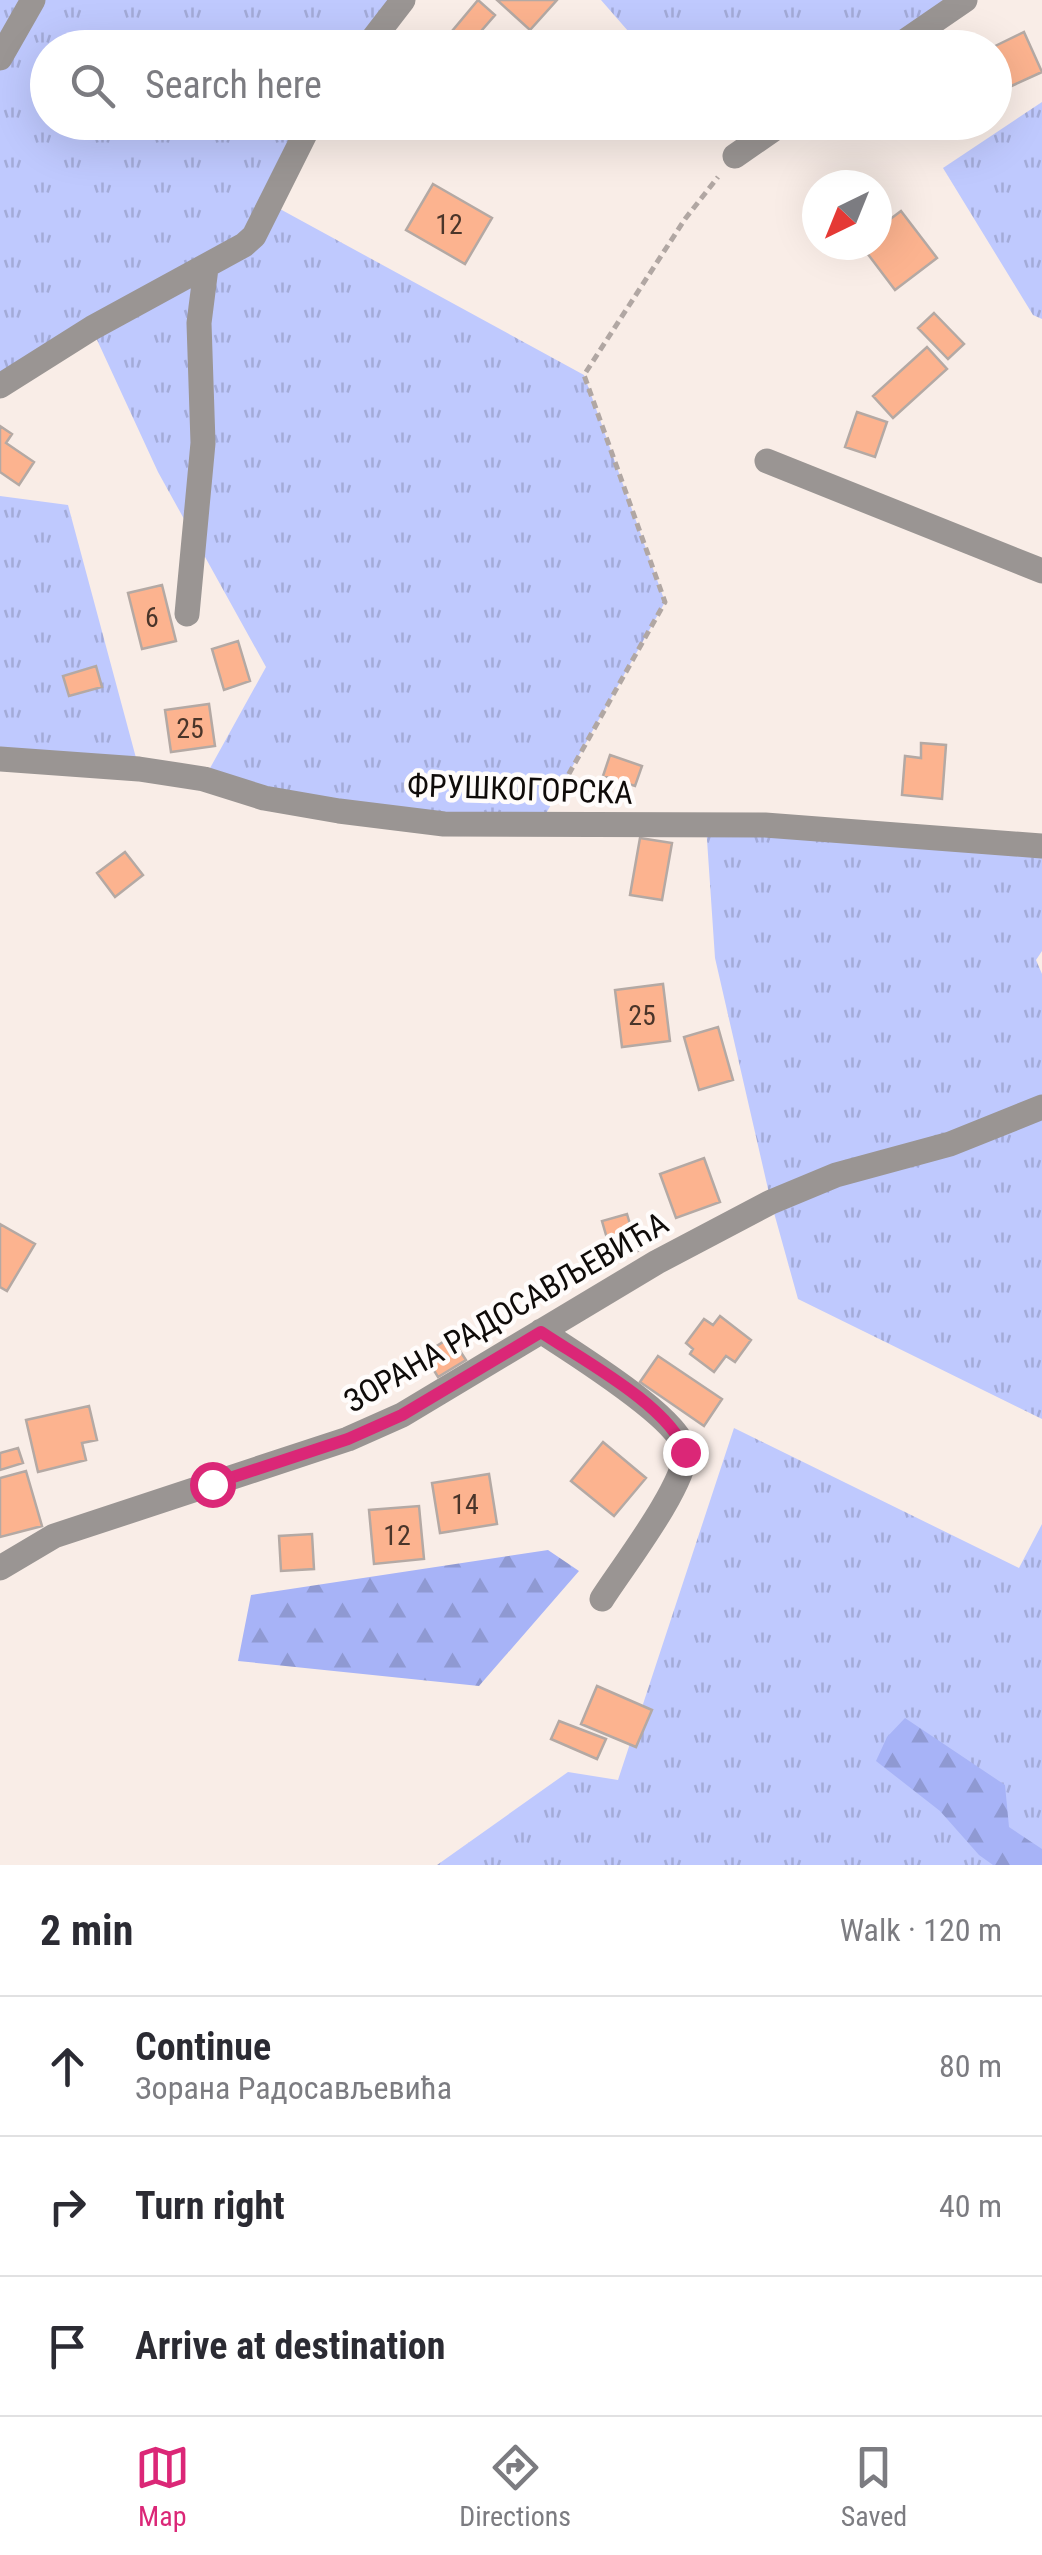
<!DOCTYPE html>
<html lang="en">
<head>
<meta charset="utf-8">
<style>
	body { margin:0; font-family:"Roboto Condensed",sans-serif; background:#f7f7f7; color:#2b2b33 }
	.compass { position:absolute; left:802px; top:170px; width:90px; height:90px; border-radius:50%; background:#fff; box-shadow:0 10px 40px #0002; rotate:223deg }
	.stop { position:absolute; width:30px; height:30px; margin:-22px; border:8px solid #db2777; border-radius:50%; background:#fff }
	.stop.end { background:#db2777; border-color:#fff; box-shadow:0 2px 10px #0008 }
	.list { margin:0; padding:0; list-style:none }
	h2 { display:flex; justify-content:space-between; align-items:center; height:130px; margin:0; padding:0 40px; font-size:42px }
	h2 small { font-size:32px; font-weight:400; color:#7c7c81 }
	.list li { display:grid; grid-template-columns:65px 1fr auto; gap:30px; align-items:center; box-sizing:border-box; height:140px; padding:0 40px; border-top:2px solid #e1e1e2 }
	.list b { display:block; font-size:38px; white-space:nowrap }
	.list p { margin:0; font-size:32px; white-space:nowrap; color:#7c7c81 }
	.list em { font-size:32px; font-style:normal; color:#7c7c81 }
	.icon { flex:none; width:55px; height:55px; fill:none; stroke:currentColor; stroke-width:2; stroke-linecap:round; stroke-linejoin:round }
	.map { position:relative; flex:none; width:1042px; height:1865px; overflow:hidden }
	.search { position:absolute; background:#fff; box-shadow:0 10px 40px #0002; left:30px; right:30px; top:30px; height:110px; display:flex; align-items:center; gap:25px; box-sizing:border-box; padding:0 35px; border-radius:55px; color:#7c7c81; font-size:38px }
	.sheet { height:550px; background:#fff }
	nav { display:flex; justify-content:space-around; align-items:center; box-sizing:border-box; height:140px; border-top:2px solid #e1e1e2; background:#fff; font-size:28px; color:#7c7c81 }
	nav a { display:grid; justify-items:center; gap:5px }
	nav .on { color:#db2777 }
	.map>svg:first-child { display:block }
</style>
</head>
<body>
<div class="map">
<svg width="1042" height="1865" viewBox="0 0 1042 1865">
	<defs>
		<pattern id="grass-tufts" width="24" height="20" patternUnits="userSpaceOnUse" patternTransform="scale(2.5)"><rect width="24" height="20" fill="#bfc9fe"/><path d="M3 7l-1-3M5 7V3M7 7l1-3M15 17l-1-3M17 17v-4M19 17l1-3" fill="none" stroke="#a3abd8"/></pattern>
		<pattern id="forest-firs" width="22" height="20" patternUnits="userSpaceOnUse" patternTransform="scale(2.5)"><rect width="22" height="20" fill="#a7b3f7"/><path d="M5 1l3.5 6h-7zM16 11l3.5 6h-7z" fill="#8f99d2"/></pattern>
	</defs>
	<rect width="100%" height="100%" fill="#f9ede7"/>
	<path fill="url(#grass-tufts)" d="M 0,0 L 403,0 L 366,47 L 48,48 L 48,122 L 311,123 L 269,203 L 584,375 L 665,602 L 539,826 L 444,824 L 204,779 L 266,667 L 158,472 L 92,329 L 0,386 Z
		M 601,0 L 965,0 L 895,48 L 642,47 Z
		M 1042,102 L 1042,319 L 1033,315 L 943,168 Z
		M 0,496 L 68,505 L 139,769 L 0,759 Z
		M 706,825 L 1042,846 L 1042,951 L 1036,960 L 1042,974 L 1042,1419 L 798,1299 L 771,1202 L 715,958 Z
		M 734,1428 L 1019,1568 L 1042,1524 L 1042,1865 L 437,1865 L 568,1772 L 618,1780 Z"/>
	<path fill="url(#forest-firs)" d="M 548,1550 L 579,1571 L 479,1686 L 238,1661 L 251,1595 Z
		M 905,1718 L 1005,1785 L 1009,1827 L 1042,1849 L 1042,1865 L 993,1865 L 979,1855 L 940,1811 L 876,1761 L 887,1737 Z"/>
	<path fill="#fcb38f" stroke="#b4a9a4" stroke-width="2.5" d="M 478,0 L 495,15 L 469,45 L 453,30 Z
		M 497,0 L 557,0 L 530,30 Z
		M 1024,32 L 1042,72 L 994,94 L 994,48 L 991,48 Z
		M 433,184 L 492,218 L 465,264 L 406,230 Z
		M 901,211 L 937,258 L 895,290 L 861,245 L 877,245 L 877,229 Z
		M 934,313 L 964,344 L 948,359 L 918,328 Z
		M 927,347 L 947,369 L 893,418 L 873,396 Z
		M 857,412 L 887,422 L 875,457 L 845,447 Z
		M 0,426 L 12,434 L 6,443 L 34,462 L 19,485 L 0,472 Z
		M 162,585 L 176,641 L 142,649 L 128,593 Z
		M 238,641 L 250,681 L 224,690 L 212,649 Z
		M 96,666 L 102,687 L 69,696 L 63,676 Z
		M 209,704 L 215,746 L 171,752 L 165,710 Z
		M 921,743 L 946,745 L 942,799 L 902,795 L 905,756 L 921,758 Z
		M 610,755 L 642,766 L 635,786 L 603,776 Z
		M 640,838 L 672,843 L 662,900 L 630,895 Z
		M 125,852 L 143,875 L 115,897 L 97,873 Z
		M 663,984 L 670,1041 L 622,1047 L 615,990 Z
		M 718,1027 L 733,1080 L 699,1090 L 684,1037 Z
		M 704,1158 L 720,1202 L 676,1218 L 660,1174 Z
		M 627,1214 L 638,1251 L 613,1259 L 602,1221 Z
		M 0,1224 L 35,1244 L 7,1291 L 0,1287 Z
		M 720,1316 L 751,1340 L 735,1362 L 726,1356 L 714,1372 L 690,1354 L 693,1349 L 686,1343 L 704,1319 L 713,1325 Z
		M 451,1337 L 466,1360 L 438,1377 L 424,1354 Z
		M 658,1356 L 722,1399 L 704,1426 L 640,1382 Z
		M 89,1406 L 97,1440 L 82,1443 L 86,1460 L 38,1472 L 26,1420 Z
		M 603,1442 L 646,1478 L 614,1516 L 571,1481 Z
		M 18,1448 L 23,1463 L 0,1470 L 0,1453 Z
		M 26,1471 L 42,1526 L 0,1537 L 0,1478 Z
		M 489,1474 L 497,1524 L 440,1533 L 432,1483 Z
		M 419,1506 L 424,1559 L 374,1564 L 369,1510 Z
		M 312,1534 L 314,1569 L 281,1571 L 279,1536 Z
		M 597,1686 L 652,1710 L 636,1747 L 581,1724 Z
		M 559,1721 L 606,1739 L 597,1759 L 551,1739 Z"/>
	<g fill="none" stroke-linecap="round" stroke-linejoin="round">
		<path stroke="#b1a7a3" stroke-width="5" stroke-dasharray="8 5" stroke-linecap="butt" d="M 556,797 L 665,602 L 584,375 L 685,219 L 718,177"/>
		<path stroke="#9a9593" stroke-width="25" d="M 366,48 L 403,0
			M 895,48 L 965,0
			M 0,58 L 33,0
			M 735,156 L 784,122
			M 0,386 L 92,328 L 244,245 L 254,236 L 311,122
			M 767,461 L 1042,571
			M 187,614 L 203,443 L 199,323 L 206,268
			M 0,759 L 139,769 L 204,779 L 264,798 L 339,811 L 444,824 L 765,825 L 1042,846
			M 541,1331 C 571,1352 684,1419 685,1453 C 685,1486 621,1569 602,1599
			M 0,1568 L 54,1536 L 348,1439 L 402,1415 L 657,1262 L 771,1202 L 836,1175 L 950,1144 L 1042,1107"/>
	</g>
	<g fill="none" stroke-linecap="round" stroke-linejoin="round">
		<path stroke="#db2777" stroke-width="12" d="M 212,1484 L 348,1439 L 402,1415 L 541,1332 C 581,1359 671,1407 685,1452"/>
	</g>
	<g text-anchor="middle" stroke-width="9" stroke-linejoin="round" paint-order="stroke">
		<g font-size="28" fill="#4a352a">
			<text x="449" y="234">12</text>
			<text x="152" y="627">6</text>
			<text x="190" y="738">25</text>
			<text x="642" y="1025">25</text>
			<text x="465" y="1514">14</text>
			<text x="397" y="1545">12</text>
		</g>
		<g font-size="32" fill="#0f0b09" stroke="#fffcfb">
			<text transform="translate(520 789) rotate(2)" y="11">ФРУШКОГОРСКА</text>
			<text transform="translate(506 1312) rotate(-30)" y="11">ЗОРАНА РАДОСАВЉЕВИЋА</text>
		</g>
	</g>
</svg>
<svg class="compass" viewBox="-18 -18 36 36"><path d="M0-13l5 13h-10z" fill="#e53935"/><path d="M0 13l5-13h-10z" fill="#7c7c81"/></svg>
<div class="stop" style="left:212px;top:1484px"></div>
<div class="stop end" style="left:685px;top:1452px"></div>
<div class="search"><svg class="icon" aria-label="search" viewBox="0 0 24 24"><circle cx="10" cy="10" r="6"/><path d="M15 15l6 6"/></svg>Search here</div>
</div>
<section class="sheet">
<h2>2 min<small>Walk · 120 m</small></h2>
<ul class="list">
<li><svg class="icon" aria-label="ahead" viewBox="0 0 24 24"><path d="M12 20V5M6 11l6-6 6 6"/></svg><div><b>Continue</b><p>Зорана Радосављевића</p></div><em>80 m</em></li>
<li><svg class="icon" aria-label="right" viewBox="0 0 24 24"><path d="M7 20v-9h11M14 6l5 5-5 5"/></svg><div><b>Turn right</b></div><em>40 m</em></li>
<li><svg class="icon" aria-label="arrive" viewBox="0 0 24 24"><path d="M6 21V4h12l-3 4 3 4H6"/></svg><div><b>Arrive at destination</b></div></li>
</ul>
</section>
<nav>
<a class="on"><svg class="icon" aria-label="map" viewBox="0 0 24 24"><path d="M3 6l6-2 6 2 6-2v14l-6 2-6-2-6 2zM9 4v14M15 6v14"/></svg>Map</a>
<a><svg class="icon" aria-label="directions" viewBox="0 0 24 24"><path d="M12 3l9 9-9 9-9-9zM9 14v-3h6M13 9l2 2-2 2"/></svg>Directions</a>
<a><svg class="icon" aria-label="saved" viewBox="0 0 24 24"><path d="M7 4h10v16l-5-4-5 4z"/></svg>Saved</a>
</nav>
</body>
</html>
